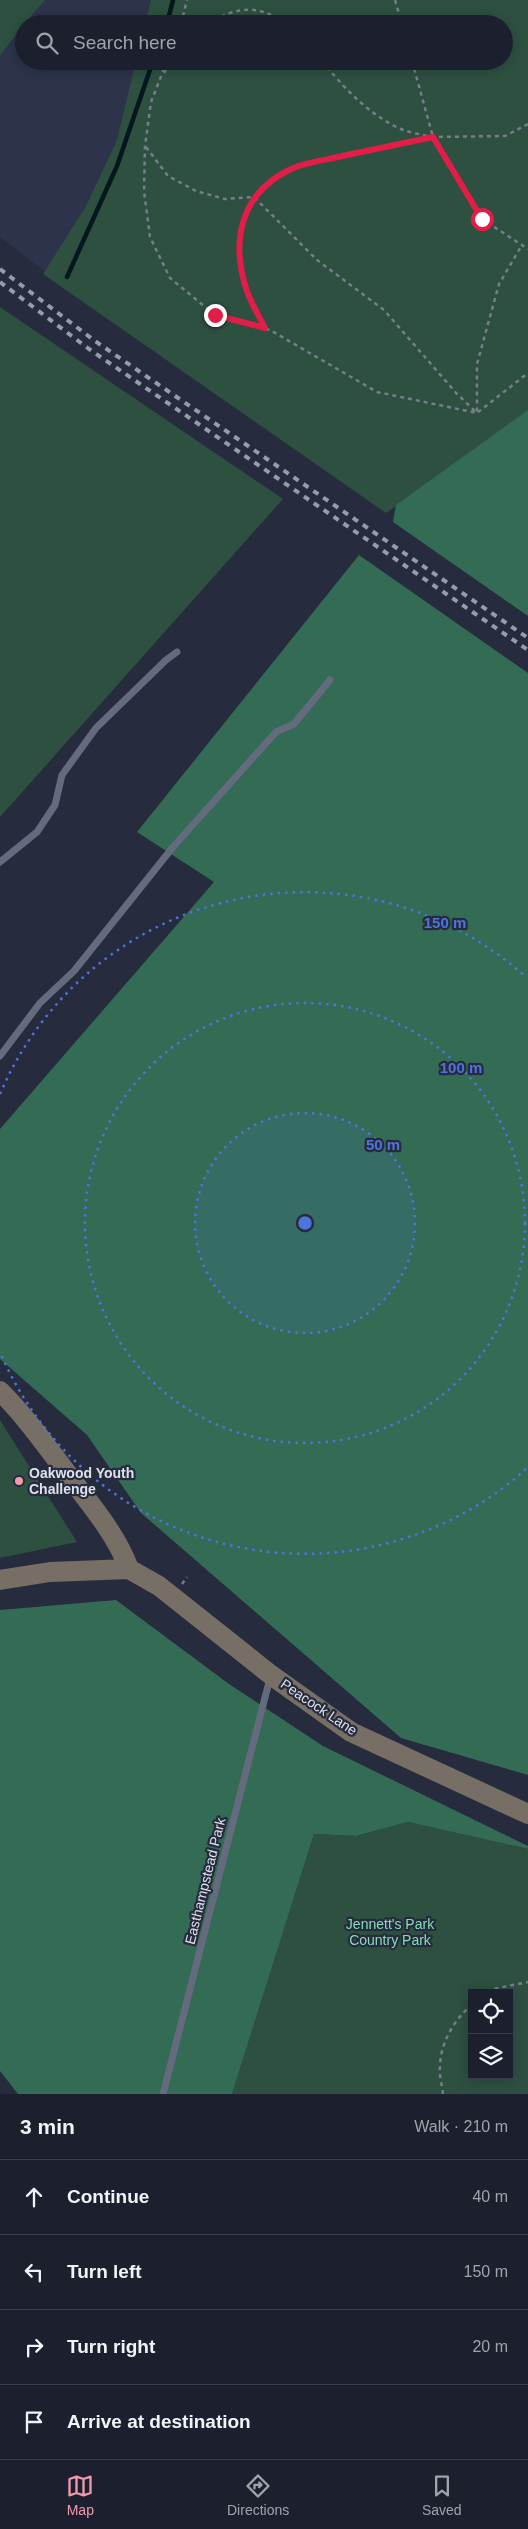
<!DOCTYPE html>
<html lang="en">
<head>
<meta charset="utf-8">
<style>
	body { margin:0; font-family:Arial,sans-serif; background:#252836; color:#f1f3f6 }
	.controls { position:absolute; right:15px; bottom:15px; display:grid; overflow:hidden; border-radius:0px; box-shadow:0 2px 12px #0003 }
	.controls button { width:45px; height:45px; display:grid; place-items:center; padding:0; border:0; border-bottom:1px solid #3a3e4a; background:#1c202e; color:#f1f3f6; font:25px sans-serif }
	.stop { position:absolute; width:15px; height:15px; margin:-11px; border:4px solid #e11d48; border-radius:50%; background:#fff }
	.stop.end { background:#e11d48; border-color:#fff; box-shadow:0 1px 5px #0008 }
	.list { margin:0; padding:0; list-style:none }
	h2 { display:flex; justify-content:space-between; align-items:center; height:65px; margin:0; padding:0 20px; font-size:21px }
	h2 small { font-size:16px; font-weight:400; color:#a0a3aa }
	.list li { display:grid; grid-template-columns:32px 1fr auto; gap:15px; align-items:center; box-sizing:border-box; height:75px; padding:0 20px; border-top:1px solid #3a3e4a }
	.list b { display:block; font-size:19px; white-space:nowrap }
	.list em { font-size:16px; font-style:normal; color:#a0a3aa }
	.icon { flex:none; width:28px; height:28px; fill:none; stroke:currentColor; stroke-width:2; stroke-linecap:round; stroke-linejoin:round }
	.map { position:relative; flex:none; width:528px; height:2094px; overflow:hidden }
	.search { position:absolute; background:#1c202e; box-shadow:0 2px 12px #0003; left:15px; right:15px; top:15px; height:55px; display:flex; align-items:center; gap:12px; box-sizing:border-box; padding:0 18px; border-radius:28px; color:#a0a3aa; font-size:19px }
	.sheet { height:365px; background:#1c202e }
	nav { display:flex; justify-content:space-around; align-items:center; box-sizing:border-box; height:70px; border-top:1px solid #3a3e4a; background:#1c202e; font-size:14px; color:#a0a3aa }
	nav a { display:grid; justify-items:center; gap:2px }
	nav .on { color:#f29aad }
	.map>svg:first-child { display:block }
</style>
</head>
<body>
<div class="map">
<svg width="528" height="2094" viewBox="0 0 528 2094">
	<rect width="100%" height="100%" fill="#262b3d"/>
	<path fill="#2c334b" d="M 0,0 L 156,0 L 154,24 L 24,24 L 24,61 L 143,61 L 149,72 L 61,284 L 0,237 Z"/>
	<path fill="#2d5041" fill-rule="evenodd" d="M 0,0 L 45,0 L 24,24 L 0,56 Z
		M 151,0 L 528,0 L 528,410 L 489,441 L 386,513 L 43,274 L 86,206 L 117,140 L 136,61 L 504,61 L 504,24 L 145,24 Z
		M 0,307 L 283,499 L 0,817 Z
		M 0,1420 L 77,1542 L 0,1558 Z
		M 408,1822 L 528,1849 L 528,2094 L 232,2094 L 314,1834 L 356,1836 ZM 472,1993 L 509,1993 L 509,2075 L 472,2075 Z"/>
	<path fill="#336b54" d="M 528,410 L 528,616 L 393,522 L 396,505 Z
		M 359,555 L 528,673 L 528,1775 L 401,1738 L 141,1513 L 87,1435 L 0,1359 L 0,1129 L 214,882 L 137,832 Z
		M 116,1600 L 229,1684 L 323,1746 L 528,1846 L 528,1849 L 408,1822 L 356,1836 L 314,1834 L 232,2094 L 18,2094 L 0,2071 L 0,1610 Z"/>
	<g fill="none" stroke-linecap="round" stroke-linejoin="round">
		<path stroke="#04171d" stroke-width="4.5" d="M 167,24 L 173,0
			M 67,277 L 117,166 L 153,61"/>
		<path stroke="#787d8c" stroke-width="2.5" stroke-dasharray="4 4" stroke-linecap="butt" d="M 395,0 L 402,24
			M 181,24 L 187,0
			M 207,24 C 236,7 257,3 286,24
			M 167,61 L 151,102 L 145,146 L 144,191 L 150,237 L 170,278 L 215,315 L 270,330 L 377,392 L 477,413 L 477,364 L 499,284 L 522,245
			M 322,61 C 344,88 369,115 401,129 C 410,133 421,134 431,137
			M 412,61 L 433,137 L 307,164 L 286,171 L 265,185 L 254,197 L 317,260 L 384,310 L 457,394 L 477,413 L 528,373
			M 164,73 L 171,61
			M 528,124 L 505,136 L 433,137 L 482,219 L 528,249
			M 146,147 L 168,176 L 196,191 L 225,199 L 254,197
			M 254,197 C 228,245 242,282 265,328
			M 182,1584 L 187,1577
			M 488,1993 L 493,1989 L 528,1982
			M 443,2094 C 442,2085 439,2075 440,2067 C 440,2044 454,2019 472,2005"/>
		<path stroke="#646b7f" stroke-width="7" d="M 0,862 L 37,832 L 55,805 L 62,775 L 96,728 L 166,660 L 177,652
			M 0,1056 L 40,1003 L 74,971 L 173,847 L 276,732 L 294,724 L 330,680
			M 163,2094 L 270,1678"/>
		<path stroke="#776f65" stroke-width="20" d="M 0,1391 C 25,1416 45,1444 66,1472 C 89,1503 116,1533 129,1569
			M 129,1569 L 159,1586 L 271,1675 L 351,1732 L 528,1814
			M 0,1580 L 50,1572 L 129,1569"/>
		<path stroke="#979caa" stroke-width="4" stroke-dasharray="6 6" stroke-linecap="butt" d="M 0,269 L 95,341 L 528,638
			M 0,282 L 89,349 L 528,650"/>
	</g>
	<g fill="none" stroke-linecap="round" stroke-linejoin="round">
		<path stroke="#e11d48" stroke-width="6" d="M 215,315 L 265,328 C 259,316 251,303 247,291 C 231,244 239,197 285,172 C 303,162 327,160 347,155 C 376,149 404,143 433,137 L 482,219"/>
	</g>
	<circle cx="305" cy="1223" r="110" fill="#4d73dd" fill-opacity=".12"/>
	<g fill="none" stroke="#4d73dd" stroke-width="2.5" stroke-dasharray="2.5 5">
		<circle cx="305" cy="1223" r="110"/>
		<circle cx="305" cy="1223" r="220"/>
		<path d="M526 1469A331 331 0 0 1 0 1352M0 1094A331 331 0 0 1 526 977"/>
	</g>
	<circle fill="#f29aad" stroke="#262b3d" stroke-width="2" cx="19" cy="1481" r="5"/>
	<g text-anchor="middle" stroke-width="4.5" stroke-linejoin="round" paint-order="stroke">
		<g font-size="14" font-weight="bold" fill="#dde1ed" stroke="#262b3d" text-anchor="start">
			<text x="29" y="1478">Oakwood Youth<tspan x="29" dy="16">Challenge</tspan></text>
		</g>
		<g font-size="14" fill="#dde1ed" stroke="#262b3d">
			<text transform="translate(319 1707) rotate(34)" y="5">Peacock Lane</text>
			<text transform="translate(205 1881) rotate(-76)" y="5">Easthampstead Park</text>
		</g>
		<g font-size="14" fill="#86ddb8" stroke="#262b3d">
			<text x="390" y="1929">Jennett's Park<tspan x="390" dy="16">Country Park</tspan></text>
		</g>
	</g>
	<circle cx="305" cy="1223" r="8" fill="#4d73dd" stroke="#262b3d" stroke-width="2.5"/>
	<g font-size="15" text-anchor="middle" font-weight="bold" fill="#4d73dd" stroke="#262b3d" stroke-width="4.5" stroke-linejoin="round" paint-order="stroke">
		<text x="445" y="928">150 m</text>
		<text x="461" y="1073">100 m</text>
		<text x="383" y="1150">50 m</text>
	</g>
</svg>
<div class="controls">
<button><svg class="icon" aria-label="locate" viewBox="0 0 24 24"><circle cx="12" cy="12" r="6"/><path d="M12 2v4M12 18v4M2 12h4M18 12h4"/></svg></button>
<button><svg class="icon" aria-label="layers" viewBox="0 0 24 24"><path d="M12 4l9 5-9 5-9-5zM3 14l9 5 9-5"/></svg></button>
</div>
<div class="stop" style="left:482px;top:219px"></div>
<div class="stop end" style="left:215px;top:315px"></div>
<div class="search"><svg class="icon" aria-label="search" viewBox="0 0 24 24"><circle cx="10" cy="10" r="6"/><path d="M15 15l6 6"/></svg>Search here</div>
</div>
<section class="sheet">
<h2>3 min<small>Walk · 210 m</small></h2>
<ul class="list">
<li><svg class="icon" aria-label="ahead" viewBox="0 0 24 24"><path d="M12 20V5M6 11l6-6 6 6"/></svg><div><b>Continue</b></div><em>40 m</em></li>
<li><svg class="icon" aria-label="left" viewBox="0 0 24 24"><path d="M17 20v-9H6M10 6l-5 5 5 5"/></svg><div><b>Turn left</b></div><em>150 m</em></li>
<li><svg class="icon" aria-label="right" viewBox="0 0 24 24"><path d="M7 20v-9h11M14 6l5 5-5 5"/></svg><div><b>Turn right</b></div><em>20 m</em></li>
<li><svg class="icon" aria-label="arrive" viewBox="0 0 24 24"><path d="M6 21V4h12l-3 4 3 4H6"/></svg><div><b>Arrive at destination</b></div></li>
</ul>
</section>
<nav>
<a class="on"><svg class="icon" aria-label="map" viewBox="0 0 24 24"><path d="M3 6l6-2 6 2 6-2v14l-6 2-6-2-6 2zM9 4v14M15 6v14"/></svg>Map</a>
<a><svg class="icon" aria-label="directions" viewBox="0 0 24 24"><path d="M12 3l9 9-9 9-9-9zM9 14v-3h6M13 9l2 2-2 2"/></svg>Directions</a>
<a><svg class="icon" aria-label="saved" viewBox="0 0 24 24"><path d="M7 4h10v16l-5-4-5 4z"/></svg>Saved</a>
</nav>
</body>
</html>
